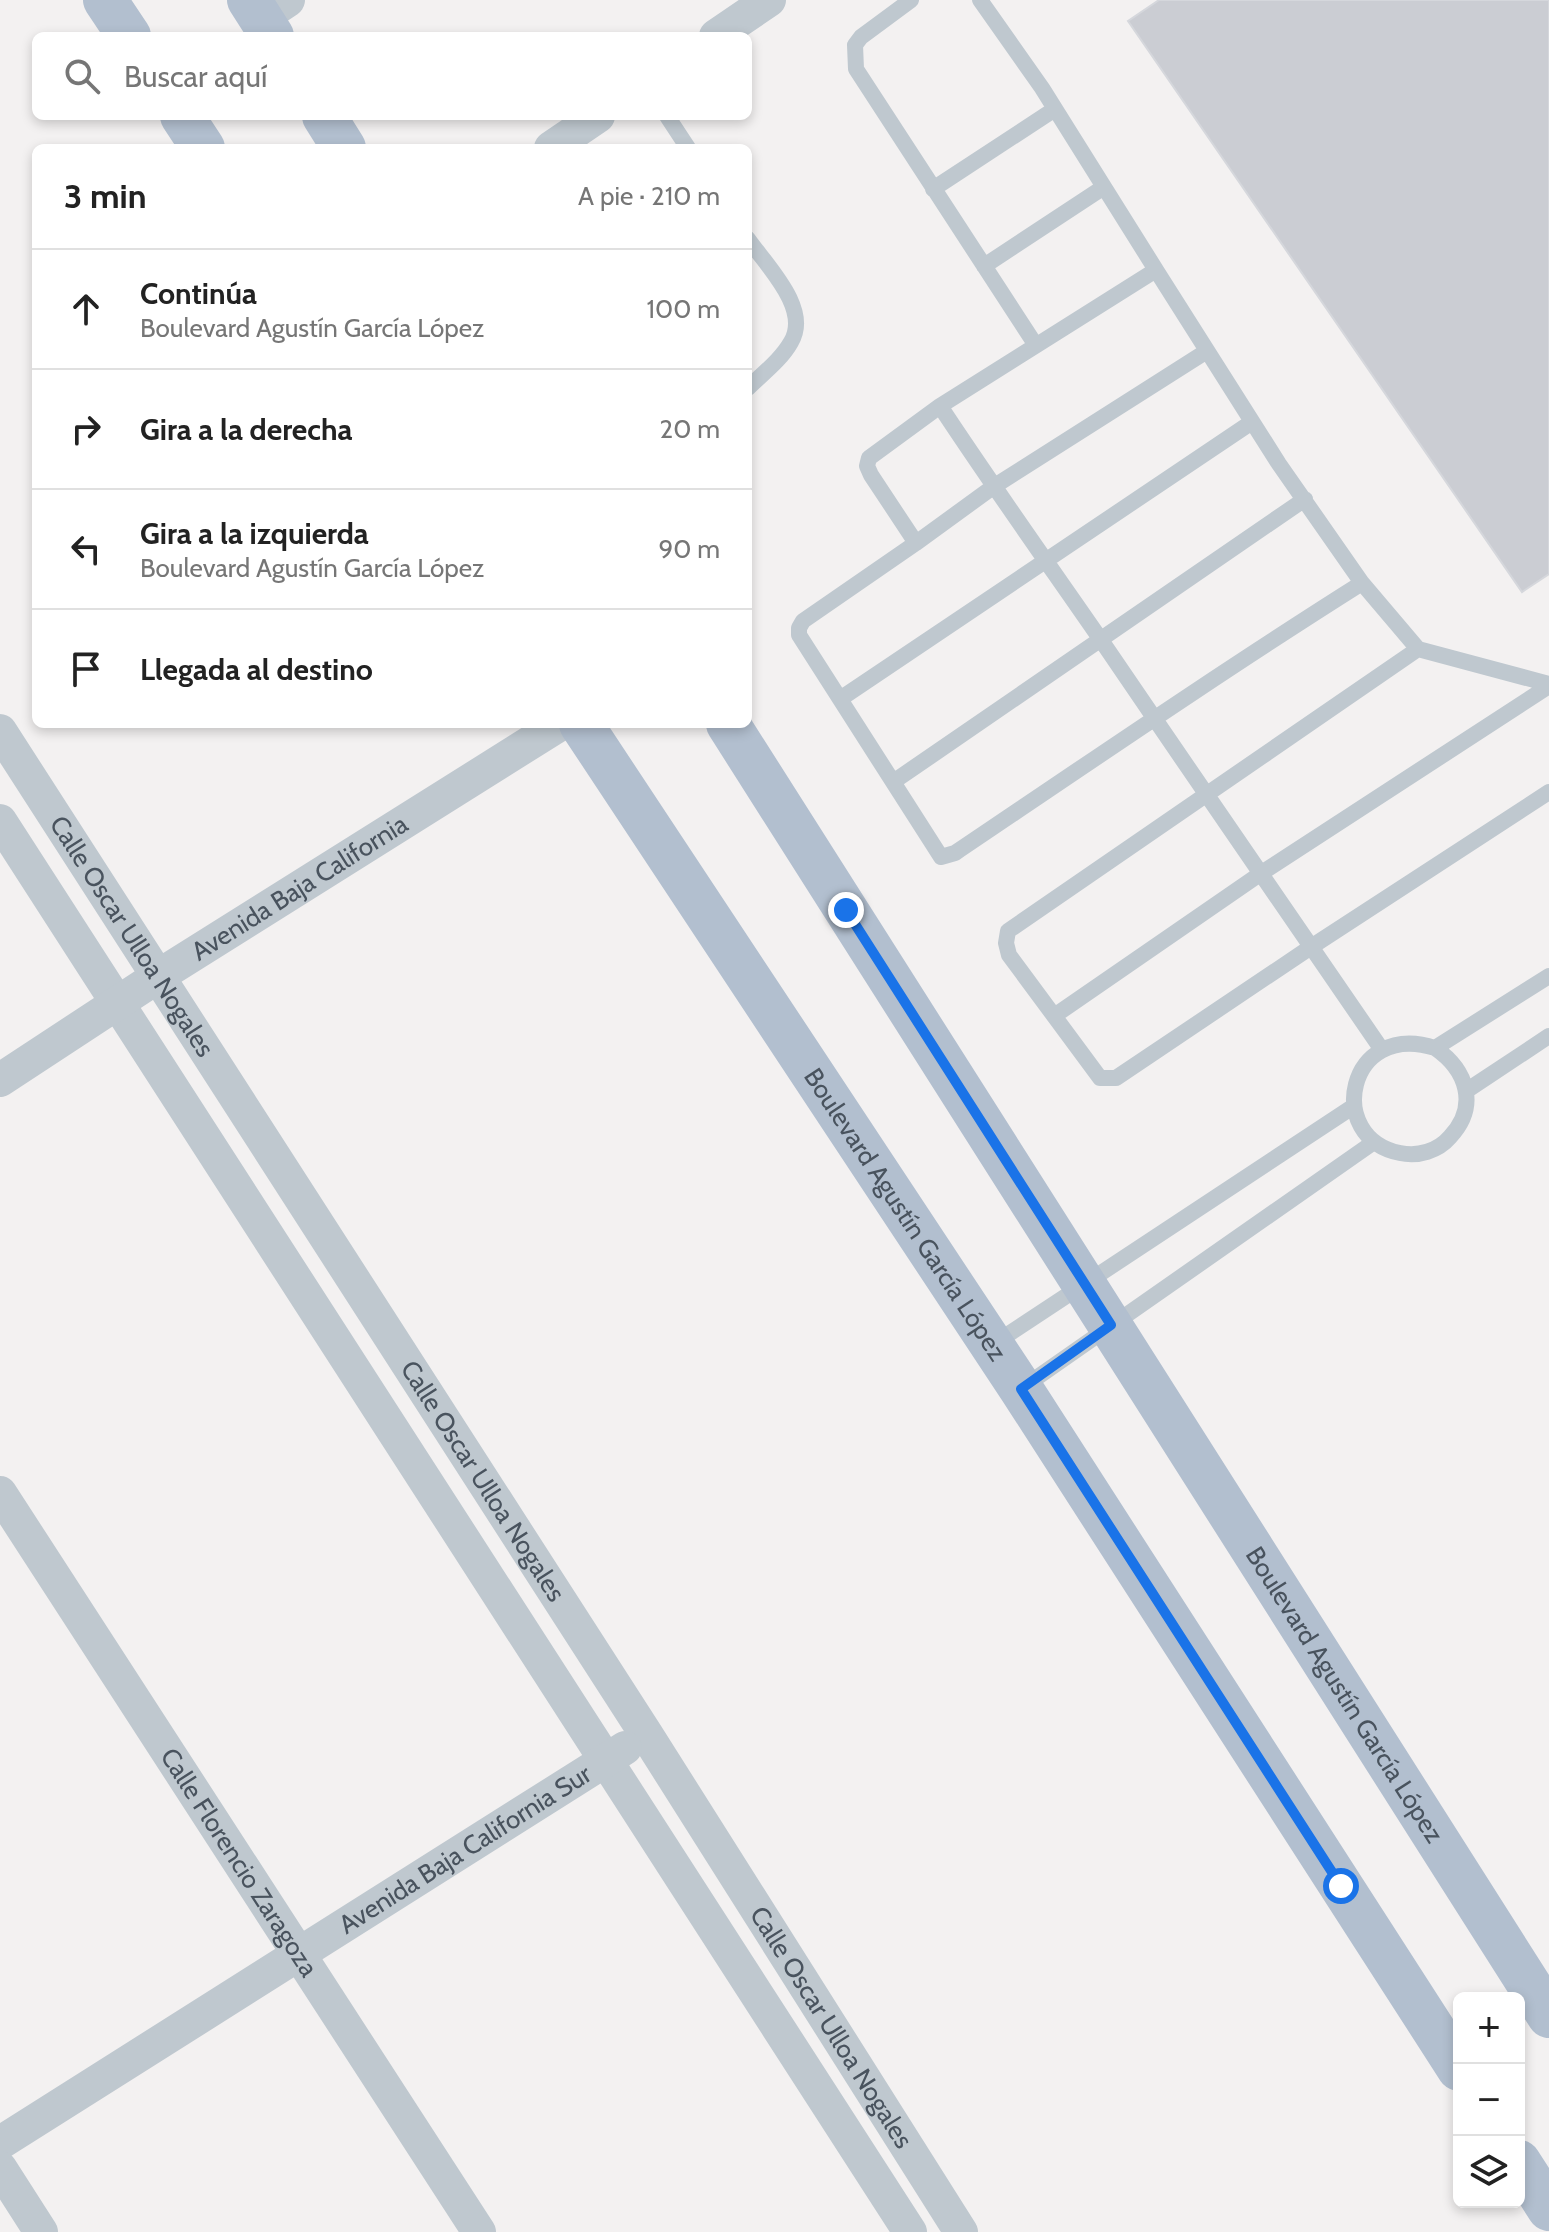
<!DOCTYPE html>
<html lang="es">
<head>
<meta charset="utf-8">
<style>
	body { margin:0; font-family:Cabin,sans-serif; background:#f2f2f2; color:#222 }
	.controls { position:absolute; right:24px; bottom:24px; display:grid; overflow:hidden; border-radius:12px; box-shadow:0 4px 12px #0003 }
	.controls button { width:72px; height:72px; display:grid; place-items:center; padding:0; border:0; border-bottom:2px solid #e0e0e0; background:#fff; color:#222; font:40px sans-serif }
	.stop { position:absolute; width:24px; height:24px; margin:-18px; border:6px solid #1a73e8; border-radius:50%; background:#fff }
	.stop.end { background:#1a73e8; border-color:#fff; box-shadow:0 2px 8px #0008 }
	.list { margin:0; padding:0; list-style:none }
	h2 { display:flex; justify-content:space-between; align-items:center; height:104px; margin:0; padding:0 32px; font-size:34px }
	h2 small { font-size:26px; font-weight:400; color:#767676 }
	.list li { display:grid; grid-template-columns:52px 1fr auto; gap:24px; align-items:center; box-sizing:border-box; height:120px; padding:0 32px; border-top:2px solid #e0e0e0 }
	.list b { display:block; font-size:30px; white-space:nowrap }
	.list p { margin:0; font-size:26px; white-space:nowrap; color:#767676 }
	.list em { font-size:26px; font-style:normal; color:#767676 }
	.icon { flex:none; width:44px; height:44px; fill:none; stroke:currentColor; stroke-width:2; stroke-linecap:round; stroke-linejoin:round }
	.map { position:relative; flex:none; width:1549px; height:2232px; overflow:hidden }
	.search { position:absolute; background:#fff; box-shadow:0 4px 12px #0003; left:32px; top:32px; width:720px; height:88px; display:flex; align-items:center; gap:20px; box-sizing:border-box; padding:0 28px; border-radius:12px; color:#767676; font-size:30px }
	.panel { position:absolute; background:#fff; box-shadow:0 4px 12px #0003; left:32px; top:144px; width:720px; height:584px; border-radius:12px }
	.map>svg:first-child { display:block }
</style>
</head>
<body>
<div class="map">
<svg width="1549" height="2232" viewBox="0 0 1549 2232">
	<rect width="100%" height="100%" fill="#f3f1f1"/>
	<path fill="#cbcdd3" stroke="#d5d7dc" stroke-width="2" d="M 1159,0 L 1549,0 L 1549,574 L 1522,592 L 1128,21 Z"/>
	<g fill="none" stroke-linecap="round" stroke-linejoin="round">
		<path stroke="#bfc8cf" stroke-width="16" d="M 911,0 L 861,37 L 855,45 L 856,69 L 1035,344
			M 980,0 L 1042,88 L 1104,187 L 984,266
			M 667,116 L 688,148
			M 1104,187 L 1156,270
			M 933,189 L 1055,109
			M 748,239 C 767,266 811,309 791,342 C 781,360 762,374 748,388
			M 940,406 L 869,458 L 867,466 L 871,475 L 916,543 L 993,487 L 1207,351
			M 916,543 L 803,621 L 799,628 L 799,635 L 941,857 L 955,853 C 1090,762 1224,670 1362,583 L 1279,464 L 1156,270 L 940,406 C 992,485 1047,562 1101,640 C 1194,777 1288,913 1382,1050
			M 1362,583 L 1418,649 L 1549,684
			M 1418,649 L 1008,931 L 1006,943 L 1009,955 L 1100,1078 L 1116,1078 L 1311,947 L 1549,792
			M 840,699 L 1252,422
			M 893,782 L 1305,499
			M 1054,1016 L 1260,874 L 1549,686
			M 1435,1048 C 1467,1070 1479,1106 1450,1137 C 1438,1151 1418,1157 1400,1153 C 1324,1138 1347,1020 1435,1048 L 1549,976
			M 1466,1091 L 1549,1036
			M 995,1343 L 1354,1106
			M 1022,1388 L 1374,1142"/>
		<g stroke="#bfc8cf" stroke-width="34">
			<path d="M 261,18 L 288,0"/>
			<path d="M 716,36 L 769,0"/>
			<path d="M 551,148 L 598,116"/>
			<path id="s1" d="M 0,731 L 646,1734 L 961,2232"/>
			<path d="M 0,821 L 910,2232"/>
			<path id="s2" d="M 0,1080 L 157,977 L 560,724"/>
			<path id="s3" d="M 0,1493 L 479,2232"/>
			<path id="s4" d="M 0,2143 L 625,1748"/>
			<path d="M 0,2168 L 41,2232"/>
		</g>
		<g stroke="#b2bfcf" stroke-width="44">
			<path d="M 105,0 L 129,36"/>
			<path d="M 249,0 L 272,36"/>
			<path d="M 182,116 L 203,148"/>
			<path d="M 324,116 L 344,148"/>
			<path id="s5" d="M 581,724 L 1021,1389 L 1459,2069"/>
			<path id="s6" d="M 728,724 L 1549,2016"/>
			<path d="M 1519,2162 L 1549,2209"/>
		</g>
	</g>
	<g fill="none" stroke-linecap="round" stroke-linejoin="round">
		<path stroke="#1a73e8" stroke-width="10" d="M 846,910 L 1111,1325 L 1021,1389 L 1341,1886"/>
	</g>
	<g text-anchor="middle" stroke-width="6" stroke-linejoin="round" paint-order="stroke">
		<g font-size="26" fill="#49535e" stroke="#fff">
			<text dy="9" stroke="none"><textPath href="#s2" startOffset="356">Avenida Baja California</textPath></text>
			<text dy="9" stroke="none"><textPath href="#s1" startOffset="244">Calle Oscar Ulloa Nogales</textPath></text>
			<text dy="9" stroke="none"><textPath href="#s5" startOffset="588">Boulevard Agustín García López</textPath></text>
			<text dy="9" stroke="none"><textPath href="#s1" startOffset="892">Calle Oscar Ulloa Nogales</textPath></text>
			<text dy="9" stroke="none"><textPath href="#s6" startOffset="1150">Boulevard Agustín García López</textPath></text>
			<text dy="9" stroke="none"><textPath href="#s4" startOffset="550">Avenida Baja California Sur</textPath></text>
			<text dy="9" stroke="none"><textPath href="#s3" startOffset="440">Calle Florencio Zaragoza</textPath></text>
			<text dy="9" stroke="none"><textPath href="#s1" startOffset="1540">Calle Oscar Ulloa Nogales</textPath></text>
		</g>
	</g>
</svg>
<div class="controls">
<button>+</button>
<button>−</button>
<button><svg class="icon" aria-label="layers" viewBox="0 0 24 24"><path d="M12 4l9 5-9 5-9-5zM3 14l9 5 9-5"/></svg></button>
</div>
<div class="stop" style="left:1341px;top:1886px"></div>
<div class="stop end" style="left:846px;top:910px"></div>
<div class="search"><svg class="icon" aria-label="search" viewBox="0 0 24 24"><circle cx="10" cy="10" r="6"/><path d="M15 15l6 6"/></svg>Buscar aquí</div>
<section class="panel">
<h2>3 min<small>A pie · 210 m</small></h2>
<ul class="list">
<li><svg class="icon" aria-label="ahead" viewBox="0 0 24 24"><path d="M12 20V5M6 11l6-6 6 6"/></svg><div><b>Continúa</b><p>Boulevard Agustín García López</p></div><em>100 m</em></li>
<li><svg class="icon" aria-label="right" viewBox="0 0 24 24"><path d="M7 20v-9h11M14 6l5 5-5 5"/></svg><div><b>Gira a la derecha</b></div><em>20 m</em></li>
<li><svg class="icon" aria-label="left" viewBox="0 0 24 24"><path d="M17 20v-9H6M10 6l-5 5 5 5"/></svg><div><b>Gira a la izquierda</b><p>Boulevard Agustín García López</p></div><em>90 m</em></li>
<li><svg class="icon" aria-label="arrive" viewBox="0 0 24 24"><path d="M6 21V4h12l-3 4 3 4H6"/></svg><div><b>Llegada al destino</b></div></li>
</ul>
</section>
</div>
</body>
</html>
